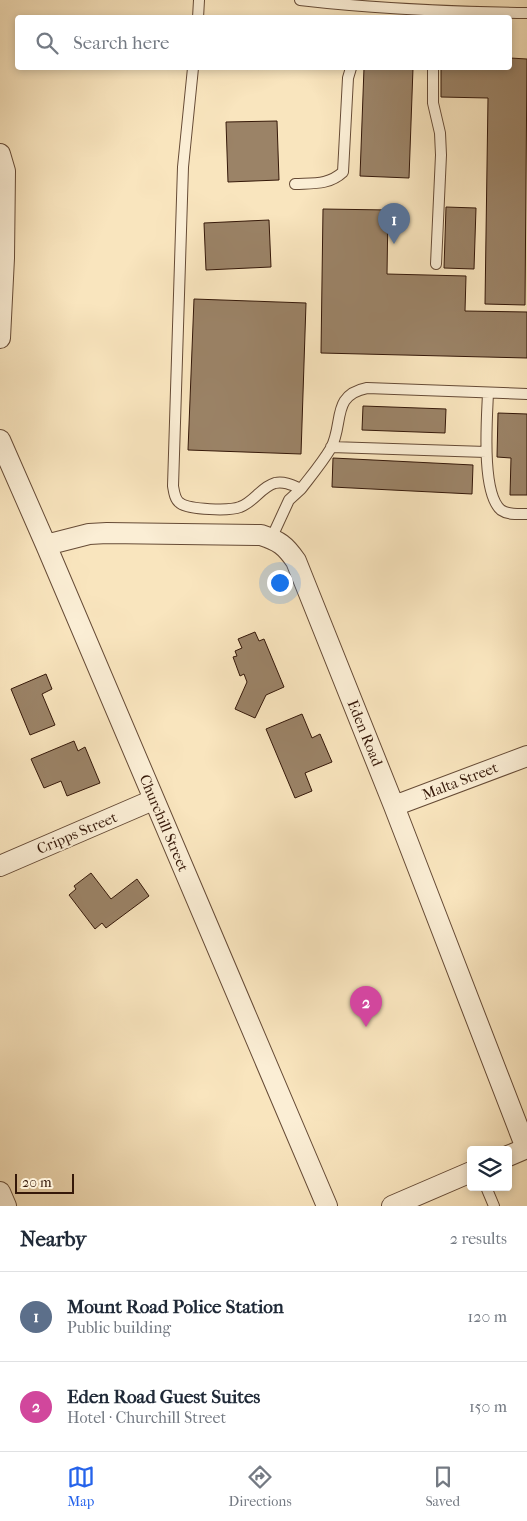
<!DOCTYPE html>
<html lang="en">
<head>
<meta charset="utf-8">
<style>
	body { margin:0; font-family:"IM FELL French Canon",serif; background:#f6f6f7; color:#1f2937 }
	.controls { position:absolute; right:15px; bottom:15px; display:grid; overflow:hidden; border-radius:5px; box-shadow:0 2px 8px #0003 }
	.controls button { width:45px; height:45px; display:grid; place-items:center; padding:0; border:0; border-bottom:1px solid #e0e1e3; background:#fff; color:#1f2937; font:25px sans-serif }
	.scale { position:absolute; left:15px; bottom:12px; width:59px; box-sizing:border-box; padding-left:5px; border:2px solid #351809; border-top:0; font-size:14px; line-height:18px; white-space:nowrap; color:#351809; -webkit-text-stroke:4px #fbeed5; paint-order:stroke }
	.you { position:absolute; left:279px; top:582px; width:18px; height:18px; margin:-12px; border:4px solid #fff; border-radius:50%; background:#1a73e8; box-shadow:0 0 0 8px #1a73e833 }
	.badge { display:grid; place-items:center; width:32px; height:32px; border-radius:50%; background:#2563eb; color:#fff; font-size:16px; font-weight:700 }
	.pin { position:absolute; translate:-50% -41px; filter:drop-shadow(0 1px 2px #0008) }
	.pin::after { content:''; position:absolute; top:26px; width:18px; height:15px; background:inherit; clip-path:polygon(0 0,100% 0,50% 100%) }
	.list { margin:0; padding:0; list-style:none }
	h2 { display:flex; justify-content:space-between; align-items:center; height:65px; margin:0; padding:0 20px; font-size:21px }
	h2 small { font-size:16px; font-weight:400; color:#747a83 }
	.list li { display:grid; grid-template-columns:32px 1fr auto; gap:15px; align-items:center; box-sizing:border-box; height:90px; padding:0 20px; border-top:1px solid #e0e1e3 }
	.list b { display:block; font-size:19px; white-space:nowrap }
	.list p { margin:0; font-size:16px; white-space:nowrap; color:#747a83 }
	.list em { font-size:16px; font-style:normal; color:#747a83 }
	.icon { flex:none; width:28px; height:28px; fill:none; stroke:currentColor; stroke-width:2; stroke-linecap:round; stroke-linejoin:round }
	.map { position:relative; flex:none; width:527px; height:1206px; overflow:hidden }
	.search { position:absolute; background:#fff; box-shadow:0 2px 8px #0003; left:15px; right:15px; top:15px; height:55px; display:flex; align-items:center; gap:12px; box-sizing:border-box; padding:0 18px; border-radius:5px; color:#747a83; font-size:19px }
	.sheet { height:245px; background:#fff }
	nav { display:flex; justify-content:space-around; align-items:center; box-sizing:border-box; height:70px; border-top:1px solid #e0e1e3; background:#fff; font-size:14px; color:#747a83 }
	nav a { display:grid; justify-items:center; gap:2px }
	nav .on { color:#2563eb }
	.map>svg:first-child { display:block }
</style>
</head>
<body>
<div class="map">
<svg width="527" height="1206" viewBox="0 0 527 1206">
	<rect width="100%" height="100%" fill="#f9e5be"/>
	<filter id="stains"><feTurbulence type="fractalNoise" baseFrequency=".004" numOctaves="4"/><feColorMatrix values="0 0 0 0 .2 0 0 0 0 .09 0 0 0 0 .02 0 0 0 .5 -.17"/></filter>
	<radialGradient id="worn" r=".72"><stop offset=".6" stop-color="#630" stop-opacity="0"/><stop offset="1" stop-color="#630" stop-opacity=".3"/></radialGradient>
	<path fill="#9b8367" stroke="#351809" d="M 510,58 L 527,59 L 525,305 L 485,304 L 488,98 L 441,97 L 441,68 L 510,68 Z
		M 364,68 L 413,68 L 409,178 L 360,176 Z
		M 277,121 L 279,180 L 228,182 L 226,122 Z
		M 446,207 L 476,208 L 474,269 L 444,268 Z
		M 323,209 L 388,210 L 387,274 L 466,276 L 465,311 L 527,312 L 527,358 L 321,353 Z
		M 269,220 L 271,267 L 206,270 L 204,223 Z
		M 194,299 L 306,303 L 301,454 L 188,450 Z
		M 363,406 L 446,409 L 445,433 L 362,430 Z
		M 498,413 L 527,414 L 527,495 L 510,495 L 511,458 L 497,457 Z
		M 333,458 L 473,465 L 472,494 L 332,487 Z
		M 255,632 L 259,641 L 264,639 L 284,687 L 266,695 L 255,718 L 235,709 L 247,682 L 244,674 L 240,676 L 233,657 L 237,656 L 235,651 L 242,648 L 238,639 Z
		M 46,674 L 52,689 L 42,694 L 55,725 L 30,735 L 11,689 Z
		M 302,714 L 312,738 L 320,734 L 332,762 L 305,773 L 312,791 L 295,798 L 266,729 Z
		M 74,741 L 78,751 L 85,747 L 100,783 L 67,796 L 61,781 L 44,788 L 31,759 Z
		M 91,873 L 111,899 L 137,879 L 149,896 L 106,928 L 102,923 L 95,929 L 69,895 L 76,889 L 74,886 Z"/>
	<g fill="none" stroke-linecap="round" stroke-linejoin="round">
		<g stroke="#664b36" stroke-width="12">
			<path id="service" d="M 300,0 C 377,9 450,12 527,13
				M 198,18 L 199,0
				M 193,68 L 183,167 L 173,486 C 174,492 175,500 180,503 C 189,510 230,511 240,507 C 254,502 261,487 275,483 C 284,481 292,485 301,489 C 311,476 322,463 331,448 C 344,423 331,395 367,388 L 527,394
				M 433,68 L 433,103 L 440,133 L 441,155 L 436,264
				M 295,184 C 313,183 329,185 343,172 L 348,78 L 351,68
				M 488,393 C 487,418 481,493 501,510 C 508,515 518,514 527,514
				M 331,447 L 486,452
				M 271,539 L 289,500 L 301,489
				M 486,1187 L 494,1206"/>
		</g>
		<g stroke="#664b36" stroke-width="22">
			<path id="minor" d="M 0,154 L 5,171 L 4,258 L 0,338
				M 0,440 L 46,545 L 327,1206
				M 46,545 L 89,534 L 107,533 L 261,535 C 279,541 285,545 296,561 L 394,806 L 526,1148
				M 394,806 L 527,756
				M 0,866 L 153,800
				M 508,1156 L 527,1148
				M 0,1192 L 6,1206
				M 392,1206 L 471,1172"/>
		</g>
		<use href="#service" stroke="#fbeed5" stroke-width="10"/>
		<use href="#minor" stroke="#fbeed5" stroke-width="20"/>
	</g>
	<g text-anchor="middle" stroke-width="4" stroke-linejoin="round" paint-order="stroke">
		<g font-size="15" fill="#351809" stroke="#fbeed5">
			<text transform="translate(365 733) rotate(68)" y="5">Eden Road</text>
			<text transform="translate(460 781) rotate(-21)" y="5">Malta Street</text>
			<text transform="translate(164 823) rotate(67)" y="5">Churchill Street</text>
			<text transform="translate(77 833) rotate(-23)" y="5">Cripps Street</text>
		</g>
	</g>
	<rect width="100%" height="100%" filter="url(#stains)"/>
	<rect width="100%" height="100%" fill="url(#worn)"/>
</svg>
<div class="controls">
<button><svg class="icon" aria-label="layers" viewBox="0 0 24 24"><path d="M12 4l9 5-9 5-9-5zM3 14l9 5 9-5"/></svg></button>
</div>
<div class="scale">20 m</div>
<div class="you"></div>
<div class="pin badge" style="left:394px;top:244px;background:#5c6f8a">1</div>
<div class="pin badge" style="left:366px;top:1027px;background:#d1479c">2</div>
<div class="search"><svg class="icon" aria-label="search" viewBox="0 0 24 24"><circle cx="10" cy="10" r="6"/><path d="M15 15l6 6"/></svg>Search here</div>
</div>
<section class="sheet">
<h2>Nearby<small>2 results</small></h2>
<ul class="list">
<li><span class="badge" style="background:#5c6f8a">1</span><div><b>Mount Road Police Station</b><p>Public building</p></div><em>120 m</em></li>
<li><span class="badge" style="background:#d1479c">2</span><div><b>Eden Road Guest Suites</b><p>Hotel · Churchill Street</p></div><em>150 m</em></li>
</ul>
</section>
<nav>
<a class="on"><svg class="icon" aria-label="map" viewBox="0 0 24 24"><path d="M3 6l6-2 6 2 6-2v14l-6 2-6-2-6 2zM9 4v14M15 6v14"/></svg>Map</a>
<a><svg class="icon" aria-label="directions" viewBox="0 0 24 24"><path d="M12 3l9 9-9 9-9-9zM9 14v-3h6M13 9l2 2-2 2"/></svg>Directions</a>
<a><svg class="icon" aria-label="saved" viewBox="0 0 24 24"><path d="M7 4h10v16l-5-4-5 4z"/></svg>Saved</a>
</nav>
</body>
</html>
